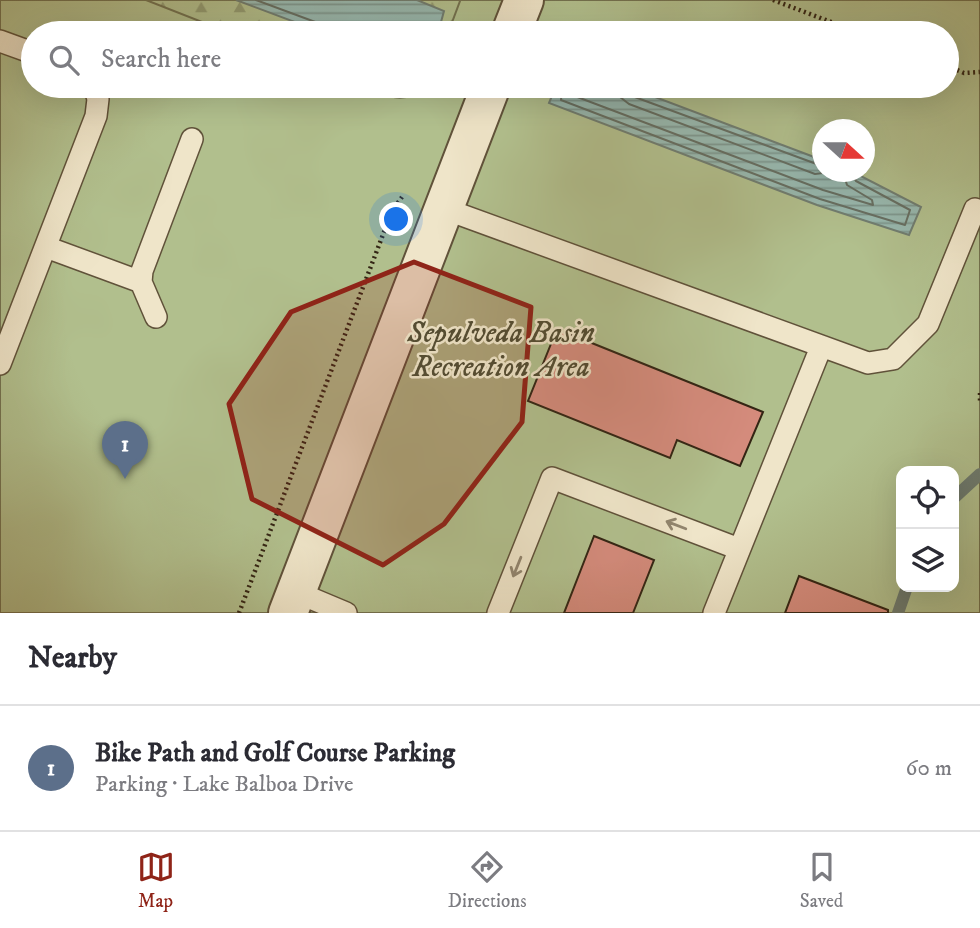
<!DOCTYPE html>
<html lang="en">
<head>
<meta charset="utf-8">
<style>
	body { margin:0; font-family:"IM FELL DW Pica",serif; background:#f2f2f3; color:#2b2b33 }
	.controls { position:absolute; right:21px; bottom:21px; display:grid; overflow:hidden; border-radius:14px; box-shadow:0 7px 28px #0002 }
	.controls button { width:63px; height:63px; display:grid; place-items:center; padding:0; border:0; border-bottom:2px solid #e1e1e2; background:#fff; color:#2b2b33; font:35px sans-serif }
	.compass { position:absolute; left:812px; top:119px; width:63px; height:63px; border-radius:50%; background:#fff; box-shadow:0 7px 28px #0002; rotate:111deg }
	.you { position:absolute; left:397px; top:220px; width:24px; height:24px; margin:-18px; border:5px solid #fff; border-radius:50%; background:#1a73e8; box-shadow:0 0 0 10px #1a73e833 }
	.badge { display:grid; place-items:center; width:46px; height:46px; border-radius:50%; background:#8f2418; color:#fff; font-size:23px; font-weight:700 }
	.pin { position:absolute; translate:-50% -58px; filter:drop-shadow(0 2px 4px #0008) }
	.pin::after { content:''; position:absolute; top:37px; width:24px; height:21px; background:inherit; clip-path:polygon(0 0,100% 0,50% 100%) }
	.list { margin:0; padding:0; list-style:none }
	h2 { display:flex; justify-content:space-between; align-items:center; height:91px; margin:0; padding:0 28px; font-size:30px }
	h2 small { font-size:23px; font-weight:400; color:#7c7c81 }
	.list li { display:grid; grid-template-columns:46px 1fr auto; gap:21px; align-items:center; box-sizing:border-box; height:126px; padding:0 28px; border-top:2px solid #e1e1e2 }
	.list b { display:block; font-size:26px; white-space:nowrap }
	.list p { margin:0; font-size:23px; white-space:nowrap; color:#7c7c81 }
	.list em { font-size:23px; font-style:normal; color:#7c7c81 }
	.icon { flex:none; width:38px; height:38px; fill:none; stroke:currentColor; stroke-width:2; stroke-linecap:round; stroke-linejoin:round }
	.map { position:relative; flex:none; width:980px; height:613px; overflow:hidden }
	.search { position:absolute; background:#fff; box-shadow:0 7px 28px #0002; left:21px; right:21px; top:21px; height:77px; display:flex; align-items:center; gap:18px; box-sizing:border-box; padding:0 24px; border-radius:38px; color:#7c7c81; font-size:26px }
	.sheet { height:217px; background:#fff }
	nav { display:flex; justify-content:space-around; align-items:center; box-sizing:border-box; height:98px; border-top:2px solid #e1e1e2; background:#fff; font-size:19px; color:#7c7c81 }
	nav a { display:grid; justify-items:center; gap:4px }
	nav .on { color:#8f2418 }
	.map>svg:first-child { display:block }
</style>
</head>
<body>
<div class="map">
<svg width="980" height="613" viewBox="0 0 980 613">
	<defs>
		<pattern id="forest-firs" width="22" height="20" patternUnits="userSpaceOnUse" patternTransform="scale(1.75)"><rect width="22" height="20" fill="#b1bf8d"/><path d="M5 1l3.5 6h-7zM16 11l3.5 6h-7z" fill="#919b72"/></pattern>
		<pattern id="water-rules" width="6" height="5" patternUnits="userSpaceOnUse" patternTransform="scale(1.75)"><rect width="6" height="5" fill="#97b8af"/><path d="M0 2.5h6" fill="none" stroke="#7c958d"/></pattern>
	</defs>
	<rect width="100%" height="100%" fill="#e7d7ac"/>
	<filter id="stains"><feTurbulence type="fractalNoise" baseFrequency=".00286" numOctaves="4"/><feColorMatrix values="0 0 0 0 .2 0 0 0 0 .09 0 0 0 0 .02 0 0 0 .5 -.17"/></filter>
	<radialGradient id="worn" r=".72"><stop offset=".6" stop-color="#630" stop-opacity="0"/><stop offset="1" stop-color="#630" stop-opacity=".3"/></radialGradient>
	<path fill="#b1bf8d" stroke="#727250" stroke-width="2" fill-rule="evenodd" d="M 0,0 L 980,0 L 980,613 L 0,613 ZM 33,33 L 947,33 L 947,86 L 33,86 ZM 822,130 L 864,130 L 864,172 L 822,172 ZM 901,471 L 954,471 L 954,587 L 901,587 Z"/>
	<path fill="url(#forest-firs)" stroke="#727250" stroke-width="2" d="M 146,0 L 459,0 L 460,1 L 448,33 L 230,33 Z
		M 364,86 L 363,86 L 427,86 C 402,106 391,97 364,86 Z"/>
	<path fill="url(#water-rules)" stroke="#6f7d71" stroke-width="2" d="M 236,0 L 417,0 L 444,11 L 438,33 L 324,33 Z
		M 556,86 L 626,86 L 822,160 L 822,172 L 853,172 L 921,207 L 909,235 L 817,205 L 549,103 Z"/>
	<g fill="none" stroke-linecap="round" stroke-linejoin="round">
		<path stroke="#656e62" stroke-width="2" d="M 256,0 L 318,23 L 323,33
			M 562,86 L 561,100 L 820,199 L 905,225 L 910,210 L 856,181 L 852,172
			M 570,86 L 572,95 L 823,190 L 873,205 L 872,200 L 847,185 L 843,172
			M 618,86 L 620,97 L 629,104 L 815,174 L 831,172
			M 627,86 L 632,96 L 822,166"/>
		<path stroke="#6f7d71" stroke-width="12" d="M 954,498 L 980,474
			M 898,613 L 907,587"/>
	</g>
	<path fill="#d48b7c" stroke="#332514" stroke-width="2" d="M 557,329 L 763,412 L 740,466 L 677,440 L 670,458 L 528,401 Z
		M 594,536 L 654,560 L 633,613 L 564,613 Z
		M 799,576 L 888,610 L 888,613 L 785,613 Z"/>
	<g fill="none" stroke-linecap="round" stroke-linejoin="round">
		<g stroke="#60523a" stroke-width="24">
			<path id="lane" d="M 0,41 L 33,53
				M 445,209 L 868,363 L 893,359 L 928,324 L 975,209
				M 46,247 L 141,282
				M 156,317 L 141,282 L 142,271 L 192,139
				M 0,364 L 96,116 L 98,99 L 94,86
				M 296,592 L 346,613
				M 498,613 L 552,478 L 739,549
				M 714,613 L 821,347"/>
		</g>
		<g stroke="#60523a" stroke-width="42">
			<path id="street" d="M 511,33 L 524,0
				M 288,613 L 491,86"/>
		</g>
		<path stroke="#332514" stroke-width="4.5" stroke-dasharray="2 3.5" stroke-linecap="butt" d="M 773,0 L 860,33
			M 947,66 L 964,73 L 980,72
			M 980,393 L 980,402
			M 239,613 L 392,211 L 402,197"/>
		<use href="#lane" stroke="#efe5c9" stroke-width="21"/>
		<use href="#street" stroke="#efe5c9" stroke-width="38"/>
	</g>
	<defs><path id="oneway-shaft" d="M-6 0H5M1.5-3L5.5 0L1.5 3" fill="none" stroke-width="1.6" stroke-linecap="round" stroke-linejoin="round" transform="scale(1.75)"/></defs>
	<g stroke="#91856e">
		<use href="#oneway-shaft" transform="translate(676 525) rotate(-159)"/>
		<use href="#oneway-shaft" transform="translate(517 567) rotate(112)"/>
	</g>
	<path fill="#8f2418" fill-opacity="0.2" stroke="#8f2418" stroke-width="5" stroke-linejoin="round" d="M 414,262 L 531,307 L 522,422 L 444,524 L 383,565 L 252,499 L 229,404 L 291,312 Z"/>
	<g text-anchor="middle" stroke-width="5" stroke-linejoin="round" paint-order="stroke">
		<g font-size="30" font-style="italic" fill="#524c32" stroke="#efe5c9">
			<text x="501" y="342">Sepulveda Basin<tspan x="501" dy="34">Recreation Area</tspan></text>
		</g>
	</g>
	<rect width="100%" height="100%" filter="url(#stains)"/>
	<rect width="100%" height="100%" fill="url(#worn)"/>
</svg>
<div class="controls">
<button><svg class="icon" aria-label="locate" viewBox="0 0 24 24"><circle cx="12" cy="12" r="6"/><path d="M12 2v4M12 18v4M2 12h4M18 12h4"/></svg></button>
<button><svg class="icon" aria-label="layers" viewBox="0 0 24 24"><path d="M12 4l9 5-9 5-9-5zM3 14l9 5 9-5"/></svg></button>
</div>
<svg class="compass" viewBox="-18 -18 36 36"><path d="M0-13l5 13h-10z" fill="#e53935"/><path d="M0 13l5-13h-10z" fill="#7c7c81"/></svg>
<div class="you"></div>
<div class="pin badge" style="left:125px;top:479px;background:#5c6f8a">1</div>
<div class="search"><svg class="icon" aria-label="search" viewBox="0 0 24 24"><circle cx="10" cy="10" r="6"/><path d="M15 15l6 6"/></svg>Search here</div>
</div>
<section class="sheet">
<h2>Nearby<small></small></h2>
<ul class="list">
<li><span class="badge" style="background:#5c6f8a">1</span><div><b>Bike Path and Golf Course Parking</b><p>Parking · Lake Balboa Drive</p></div><em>60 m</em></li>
</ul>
</section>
<nav>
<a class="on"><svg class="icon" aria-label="map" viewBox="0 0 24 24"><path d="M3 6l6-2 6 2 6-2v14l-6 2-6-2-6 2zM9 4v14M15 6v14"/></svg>Map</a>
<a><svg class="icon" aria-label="directions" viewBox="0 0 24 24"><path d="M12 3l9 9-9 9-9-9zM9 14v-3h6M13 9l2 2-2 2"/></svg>Directions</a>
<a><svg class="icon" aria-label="saved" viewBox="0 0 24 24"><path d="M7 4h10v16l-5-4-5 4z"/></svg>Saved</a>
</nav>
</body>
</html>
